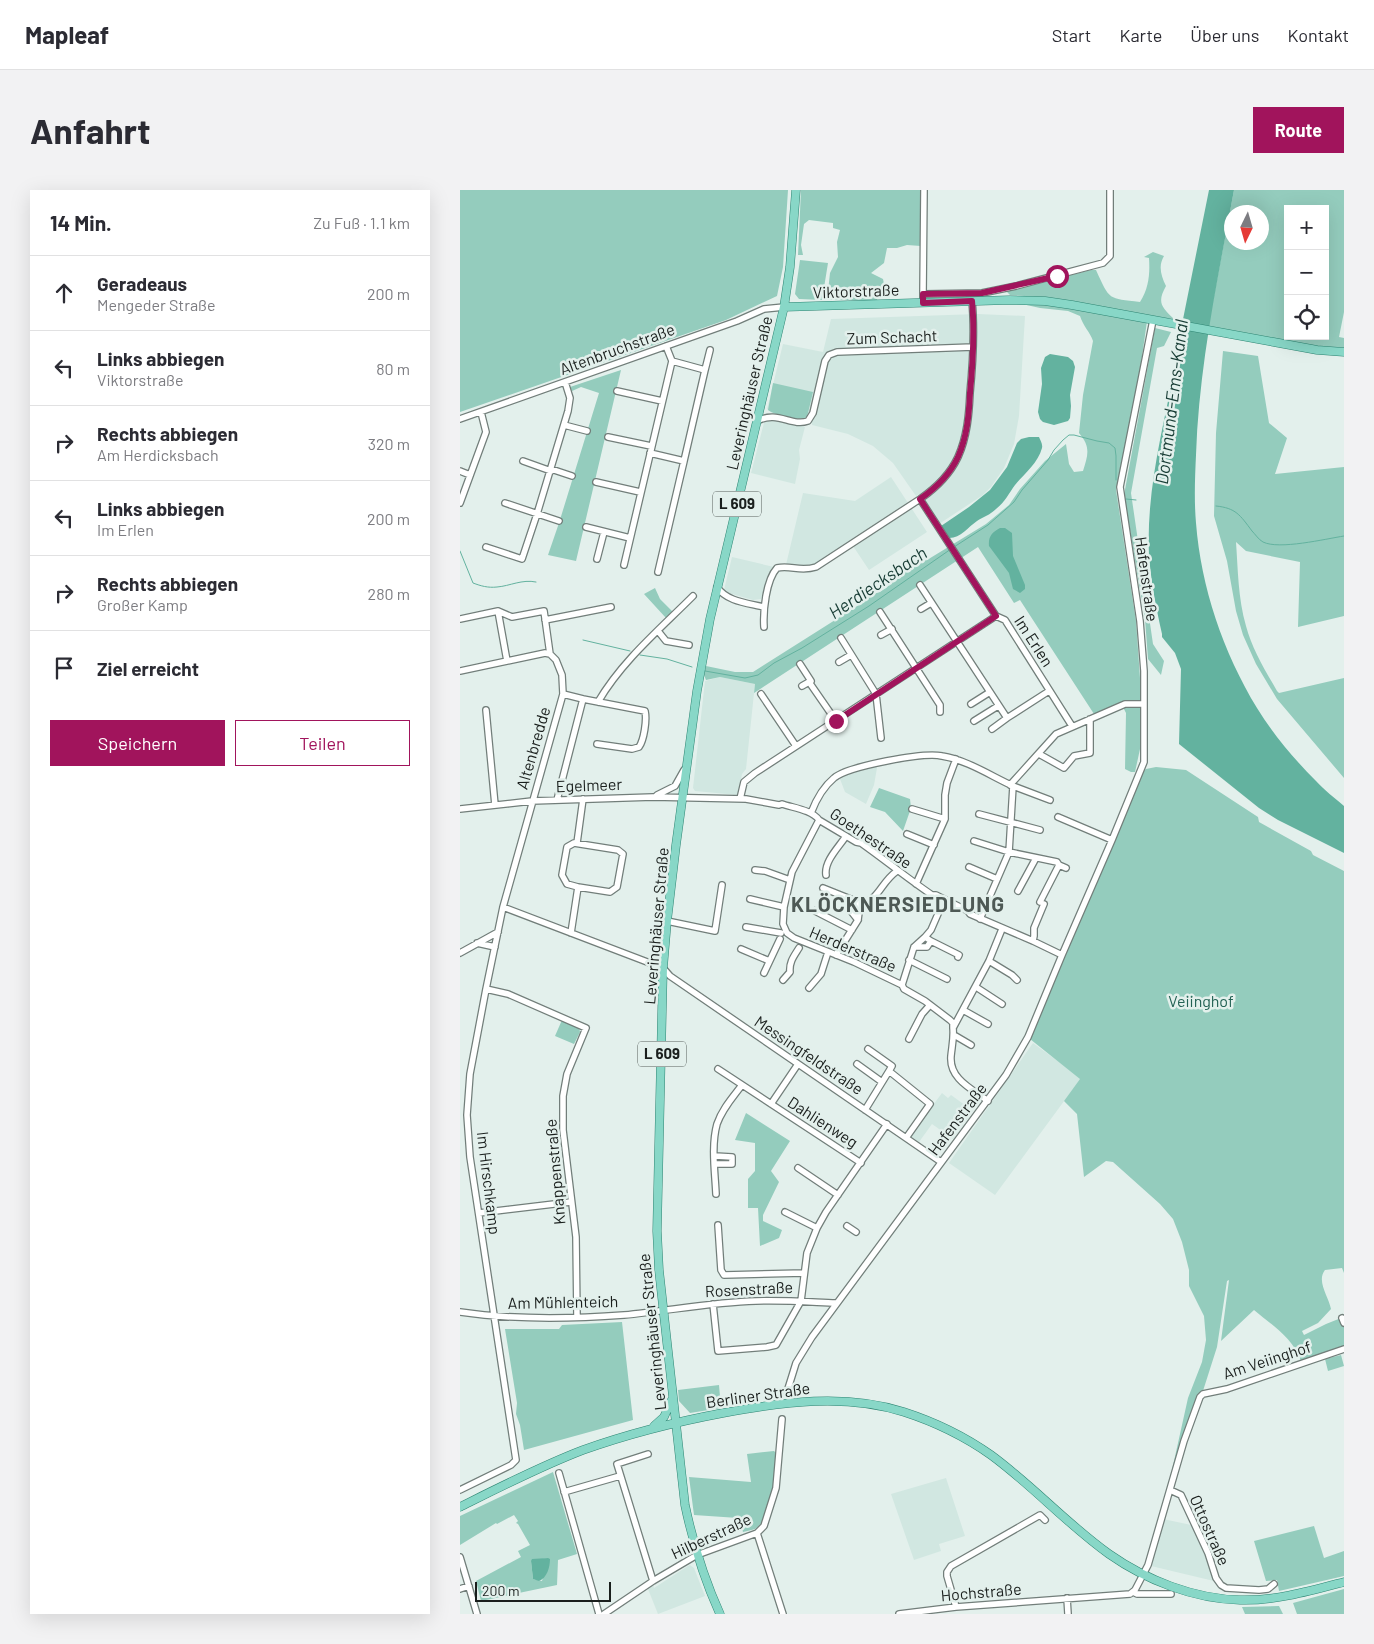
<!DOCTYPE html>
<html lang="de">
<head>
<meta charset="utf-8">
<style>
	body { margin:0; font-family:Barlow,sans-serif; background:#f2f2f3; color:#2b2b33 }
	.controls { position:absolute; right:15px; top:15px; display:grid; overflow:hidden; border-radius:0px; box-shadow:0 5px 20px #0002 }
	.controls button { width:45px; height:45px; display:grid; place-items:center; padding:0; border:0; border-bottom:1px solid #e1e1e2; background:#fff; color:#2b2b33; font:25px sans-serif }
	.compass { position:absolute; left:764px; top:15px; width:45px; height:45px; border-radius:50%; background:#fff; box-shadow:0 5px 20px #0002; rotate:185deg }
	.scale { position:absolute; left:15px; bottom:12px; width:136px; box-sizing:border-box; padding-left:5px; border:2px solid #1a1f1d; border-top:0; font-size:14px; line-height:18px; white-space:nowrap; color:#1a1f1d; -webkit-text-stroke:4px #e3f0ec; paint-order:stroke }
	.stop { position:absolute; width:15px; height:15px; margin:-11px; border:4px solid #a1145c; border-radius:50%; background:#fff }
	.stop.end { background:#a1145c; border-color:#fff; box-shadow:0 1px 5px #0008 }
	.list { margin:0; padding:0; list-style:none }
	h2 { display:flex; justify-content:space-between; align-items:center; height:65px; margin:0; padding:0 20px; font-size:21px }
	h2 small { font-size:16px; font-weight:400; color:#7c7c81 }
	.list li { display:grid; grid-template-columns:32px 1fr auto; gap:15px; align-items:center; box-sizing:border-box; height:75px; padding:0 20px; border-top:1px solid #e1e1e2 }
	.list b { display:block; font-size:19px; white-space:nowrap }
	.list p { margin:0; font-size:16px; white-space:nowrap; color:#7c7c81 }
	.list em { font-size:16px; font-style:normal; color:#7c7c81 }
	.actions { display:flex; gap:10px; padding:15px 20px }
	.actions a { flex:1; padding:11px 0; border:1px solid #a1145c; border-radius:0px; text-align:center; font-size:18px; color:#a1145c }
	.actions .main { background:#a1145c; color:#fff }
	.icon { flex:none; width:28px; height:28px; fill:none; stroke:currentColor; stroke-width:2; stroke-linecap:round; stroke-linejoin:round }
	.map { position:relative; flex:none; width:884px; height:1424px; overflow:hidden; border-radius:0px }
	header { display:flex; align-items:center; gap:30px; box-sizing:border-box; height:70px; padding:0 25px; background:#fff; border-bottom:1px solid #e1e1e2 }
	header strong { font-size:24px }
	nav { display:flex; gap:28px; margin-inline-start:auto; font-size:18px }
	.intro { display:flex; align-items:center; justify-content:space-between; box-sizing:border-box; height:120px; padding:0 30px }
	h1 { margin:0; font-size:35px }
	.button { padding:12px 22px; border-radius:0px; background:#a1145c; color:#fff; font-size:18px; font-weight:700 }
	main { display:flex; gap:30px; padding:0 30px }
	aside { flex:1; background:#fff; border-radius:0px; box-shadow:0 5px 20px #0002 }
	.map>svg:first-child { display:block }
</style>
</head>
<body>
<header>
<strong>Mapleaf</strong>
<nav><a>Start</a><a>Karte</a><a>Über uns</a><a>Kontakt</a></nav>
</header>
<div class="intro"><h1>Anfahrt</h1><a class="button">Route</a></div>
<main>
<aside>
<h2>14 Min.<small>Zu Fuß · 1.1 km</small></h2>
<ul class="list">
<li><svg class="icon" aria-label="ahead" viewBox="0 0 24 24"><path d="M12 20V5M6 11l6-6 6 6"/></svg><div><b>Geradeaus</b><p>Mengeder Straße</p></div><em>200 m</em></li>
<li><svg class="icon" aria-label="left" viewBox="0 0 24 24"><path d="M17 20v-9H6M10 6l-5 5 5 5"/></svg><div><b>Links abbiegen</b><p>Viktorstraße</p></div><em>80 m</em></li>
<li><svg class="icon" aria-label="right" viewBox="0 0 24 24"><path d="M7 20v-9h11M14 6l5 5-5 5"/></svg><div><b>Rechts abbiegen</b><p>Am Herdicksbach</p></div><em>320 m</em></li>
<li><svg class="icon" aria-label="left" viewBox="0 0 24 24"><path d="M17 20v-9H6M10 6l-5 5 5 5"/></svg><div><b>Links abbiegen</b><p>Im Erlen</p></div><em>200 m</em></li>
<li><svg class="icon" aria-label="right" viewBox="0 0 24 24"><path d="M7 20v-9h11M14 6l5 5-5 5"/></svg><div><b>Rechts abbiegen</b><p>Großer Kamp</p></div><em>280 m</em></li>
<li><svg class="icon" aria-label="arrive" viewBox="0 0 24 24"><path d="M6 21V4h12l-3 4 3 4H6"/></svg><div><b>Ziel erreicht</b></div></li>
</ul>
<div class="actions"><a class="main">Speichern</a><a>Teilen</a></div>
</aside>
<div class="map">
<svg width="884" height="1424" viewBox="0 0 884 1424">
	<rect width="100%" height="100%" fill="#e3f0ec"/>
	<path fill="#d1e7e1" d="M 518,124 L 565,126 L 559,226 L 554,254 L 544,278 L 531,297 L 523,305 L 479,334 L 460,304 L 456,306 L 433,273 L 413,256 L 388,244 L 352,235 L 352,233 L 312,223 L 307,219 L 323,154 L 363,162 L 371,129 Z
		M 305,229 L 312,229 L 345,237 L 339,260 L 340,269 L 335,294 L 291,283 Z
		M 431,287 L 467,342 L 409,380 L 393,356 L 355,380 L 340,382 L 325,379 L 343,303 L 395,311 Z
		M 272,367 L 314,377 L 309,383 L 301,409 L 293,410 L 265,402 L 264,400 Z
		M 260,487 L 295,494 L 286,579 L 282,584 L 278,605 L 235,601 L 233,598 L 245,491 Z
		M 415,576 L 417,578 L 414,595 L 406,614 L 385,602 L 380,589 L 391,582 Z
		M 573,853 L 621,888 L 535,1005 L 489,973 Z
		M 482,903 L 488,908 L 491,905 L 513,921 L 493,949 L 472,934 L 459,952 L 450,946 Z
		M 486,1288 L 505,1346 L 479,1354 L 481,1361 L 454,1370 L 431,1304 Z
		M 703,1329 L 736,1336 L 758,1392 L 691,1376 Z
		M 230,1375 L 234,1378 L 245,1406 L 198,1424 L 188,1399 L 193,1395 L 194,1398 L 228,1376 Z"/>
	<path fill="#94ccbd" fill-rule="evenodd" d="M 0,0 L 328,0 L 323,77 L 317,106 L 266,130 L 0,222 Z
		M 341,0 L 461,0 L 461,56 L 447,55 L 437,58 L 427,58 L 424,73 L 411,83 L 423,89 C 426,101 420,101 417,110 L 367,110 L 370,83 L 378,67 L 377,52 L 380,40 L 373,38 L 373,33 L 349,30 L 344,34 L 341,55 L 343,65 L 338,65 Z
		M 774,0 L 884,0 L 884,122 L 879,147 L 884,148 L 884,158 L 853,156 L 748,137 ZM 828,19 L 865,19 L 865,146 L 828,146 ZM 772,22 L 802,22 L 802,52 L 772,52 Z
		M 693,62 L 704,66 C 698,76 701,86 706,96 C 697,112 701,117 714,129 C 659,124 606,107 550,105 L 546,101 L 631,80 L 636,80 C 650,111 648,108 680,112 C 689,98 690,84 689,68 L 684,67 Z
		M 340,70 L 368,73 L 362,110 L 339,109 L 335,104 Z
		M 584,113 L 687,131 L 680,181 L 656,300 L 676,431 L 680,488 L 680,559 L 675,582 L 671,582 L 665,579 L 666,523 L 661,513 L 634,524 L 560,410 L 554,413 L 518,357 L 294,503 L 295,494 L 260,487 L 246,490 L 244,485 L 246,476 L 275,482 L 293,482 L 402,413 L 409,405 C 432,401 436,385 448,368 L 459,371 L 467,370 L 526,334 L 549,315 L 560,299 L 585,271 L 606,254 L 609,274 L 614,282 L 623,281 C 628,265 631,257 619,243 L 623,205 L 633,151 C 630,142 623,136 620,126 L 608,121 L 580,118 L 562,114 Z
		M 695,138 L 711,142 L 704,156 L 697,158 L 671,303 L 693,454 L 704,471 L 701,485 L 688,469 L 685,429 L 664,305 Z
		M 763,161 L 798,166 L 809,233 L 827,248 L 815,284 L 884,277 L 884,426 L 838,437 L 840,372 L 786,361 L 776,352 C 778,380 778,408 786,436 C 792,459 805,480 817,501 L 819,503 L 884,488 L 884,588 L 817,509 L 796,474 L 783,445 L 776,421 L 767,371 L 754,326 L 756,243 Z
		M 161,180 L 116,371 L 88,365 L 99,333 L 139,203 L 121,197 L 112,201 L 110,197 Z
		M 313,193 L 353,202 L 347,227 C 339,232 315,225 308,220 Z
		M 195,398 L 200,409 L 213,422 L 206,428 L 184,404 Z
		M 696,577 L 726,580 L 798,627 L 799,632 L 851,661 L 853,665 L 884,681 L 884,1083 L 882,1078 L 865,1080 C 856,1091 869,1107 871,1119 L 858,1133 L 842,1141 L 844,1145 L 866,1134 L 881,1128 L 884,1136 L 884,1157 L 841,1171 C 832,1147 813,1136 794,1120 L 761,1151 L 769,1090 L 767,1091 L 757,1157 L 742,1204 L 714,1282 L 712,1280 L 728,1208 L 742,1172 L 746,1150 L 744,1126 L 729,1096 L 729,1080 L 722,1052 L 713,1029 L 700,1014 L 653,972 L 646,971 L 624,987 L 617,924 L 604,911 L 620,889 L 570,849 L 646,663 L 682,582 L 686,579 Z
		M 419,598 L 450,609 L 451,618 L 443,641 L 425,622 L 410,617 Z
		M 102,830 L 119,837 L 120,842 L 114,854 L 95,846 Z
		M 286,923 L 330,951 L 311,981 L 319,992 L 303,1025 L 303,1031 L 322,1040 L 319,1048 L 300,1056 L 298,1018 L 288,1018 L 288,989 L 295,981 L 295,953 L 275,950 Z
		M 162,1132 L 173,1230 L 64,1260 L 60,1235 L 56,1224 L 57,1213 L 45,1139 L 99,1139 L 102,1135 Z
		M 881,1165 L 884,1176 L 868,1181 L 865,1169 Z
		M 259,1195 L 261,1218 L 230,1223 L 219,1211 L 218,1200 Z
		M 314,1261 L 317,1264 C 316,1284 314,1326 295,1339 C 292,1340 287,1341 283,1342 L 278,1328 L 234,1325 L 229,1287 L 291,1292 L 287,1264 Z
		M 93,1282 L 117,1364 L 98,1370 L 97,1395 L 21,1411 L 16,1391 L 61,1367 L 58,1361 L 70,1355 L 58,1334 L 56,1333 L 58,1331 L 54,1325 L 37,1334 L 36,1333 L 0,1355 L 0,1326 ZM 88,1368 L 82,1391 L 73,1389 L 71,1371 Z
		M 854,1336 L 864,1368 L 884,1361 L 884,1386 L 819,1401 L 817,1390 L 806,1391 L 794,1351 Z
		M 884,1399 L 884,1424 L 837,1424 L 833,1413 Z
		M 819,1416 L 823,1424 L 785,1424 L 782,1417 Z"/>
	<path fill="#63b29f" d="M 749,0 L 774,0 C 758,88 739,175 736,265 C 735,287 734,310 736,333 C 741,397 763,462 797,518 C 813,544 834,569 856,591 C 864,600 875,608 884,616 L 884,663 L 818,630 L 799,618 L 719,554 L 721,479 L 715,463 L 702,447 L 702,444 C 696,417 691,392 689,365 C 686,301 703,238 715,177 L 716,164 Z
		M 590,164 L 608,167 L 613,171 L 615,177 L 610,205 L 611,216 L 610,228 L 608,231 L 594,235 L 583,232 L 580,229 L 578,222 L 582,194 L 581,178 L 585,167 Z
		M 569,247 L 579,247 C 580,250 583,254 582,258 C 578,273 565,283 555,295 C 549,303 545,312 536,319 C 530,325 523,327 517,331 C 508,337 500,349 488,348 L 481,336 L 509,317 L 530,300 L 547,277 L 557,253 L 561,249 Z
		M 540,338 L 545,338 L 552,343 L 553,366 L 565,395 L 565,399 L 560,403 L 553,399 L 549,383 L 529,356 C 528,347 532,342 540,338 Z
		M 88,1368 L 90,1369 C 90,1377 87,1388 79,1391 L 73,1389 L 71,1371 L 72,1369 Z"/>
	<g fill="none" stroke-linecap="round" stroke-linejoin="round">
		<path stroke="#63b29f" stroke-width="1" d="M 666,309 L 676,310
			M 756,316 C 776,318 780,325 792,341 C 795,344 799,350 803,352 C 819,360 865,349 884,346
			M 494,357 L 528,335 L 554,312 L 562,300 L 588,270 L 594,260 L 603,250 L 609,245 L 614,245 L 637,251 L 649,253 L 655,258 L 656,266 L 656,290
			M 0,361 L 13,393 C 21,396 28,398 37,397 C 50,396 62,389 76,392
			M 123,450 L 170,461
			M 180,465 L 207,469 L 232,477
			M 245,481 L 285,488 L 298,485 L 314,473 L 342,458 L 409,416 L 491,359"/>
		<g stroke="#727e7a" stroke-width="8">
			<path id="minor" d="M 463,104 L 464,0
				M 463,113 L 463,104 L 522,103 L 556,96 L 643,73 L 650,66 L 650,0
				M 245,180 L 250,160
				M 157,201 L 202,211
				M 0,229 L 277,131 L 304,119 L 324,117
				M 297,231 C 318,220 331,237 348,231 L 353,223 L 365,171 L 369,165 L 377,162 L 513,157
				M 104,235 L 127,241
				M 148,247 L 191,256
				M 190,263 L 224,271 L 245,180 L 212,171
				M 63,271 L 91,281
				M 91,279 L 112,286
				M 0,281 L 10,285
				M 136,292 L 180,302
				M 460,309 L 536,426 L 545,430 L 612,536
				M 0,313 L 26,242 L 21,222
				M 45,313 L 99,331
				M 126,337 L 170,348
				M 26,357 L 62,369 L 77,324 L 108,221 L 110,208 L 105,192
				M 137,369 L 144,342
				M 164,375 L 212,171 L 206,156
				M 198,382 L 224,271
				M 460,395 L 547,528 L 589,501
				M 257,397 C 267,412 288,413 304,417
				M 461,419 L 471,413
				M 38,421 L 47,471
				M 420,422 L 480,515 L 480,522
				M 0,429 L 38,421 L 52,427 L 84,421 L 90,464 L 96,470 L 102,485 L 103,504 L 43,717 L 26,799 L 10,884 L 7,925 L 10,967 L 56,1270 L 51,1275 L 0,1300
				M 85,430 L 151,417
				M 304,437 C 303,421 306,390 317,378 C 331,375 340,382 356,377 L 460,309 C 476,298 490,284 498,267 C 507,247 509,225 510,203 C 513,172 515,142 512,111
				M 198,441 L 206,451 L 229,455
				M 421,445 L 432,439
				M 381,448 L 416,504 L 421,548
				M 379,472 L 391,465
				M 340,474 L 351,491 L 349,492 L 376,531
				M 0,481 L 85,463 L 90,464
				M 342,496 L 349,492
				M 103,504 L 123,509 L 185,521 C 187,530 184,550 179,557 L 172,559 L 137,554
				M 301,504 L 336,556
				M 138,512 C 162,471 200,439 233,406
				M 511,514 L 530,502
				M 26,520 L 35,615
				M 514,531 L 538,516
				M 532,539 L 547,528
				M 579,564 L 604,578 L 614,566 L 630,563 L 630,529
				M 550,595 L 596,544 L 665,514 L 684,514
				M 553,596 L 590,610
				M 197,605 L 215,596 L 224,580
				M 280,609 L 284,592 L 295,583 L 536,426
				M 97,610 L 123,509
				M 0,619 L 72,611 L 193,607 L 286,609 L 319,615 L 322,614 C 334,618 352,620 359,630 L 396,652 L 401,653 C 425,670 447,688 472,705 L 476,705 L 508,721 L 510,724 L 573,751 L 602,765
				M 452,619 L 485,629
				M 351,623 C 356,610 363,597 374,588 C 388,576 464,562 482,566 C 507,570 531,586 553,596 L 549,662 L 520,729
				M 519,624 L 580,640
				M 598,627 L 652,650
				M 359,630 L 332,682 L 324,717 L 323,734 L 327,743 L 334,748 L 394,772 L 442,795 L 444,799 L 465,811 L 490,830 L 493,833 L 493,838
				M 447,644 L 474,655
				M 514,651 L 549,662 L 597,672 L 599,675 L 580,712
				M 114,653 L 158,660 L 163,664 L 157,697 L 150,702 L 118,697 L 107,694 L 102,685 L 107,657 Z
				M 117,653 L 123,609
				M 599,675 L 606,678
				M 509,677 L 537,689
				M 295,680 L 305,681 L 330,690
				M 366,685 C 364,671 379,657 386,646
				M 456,694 L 485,629 L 485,605 L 487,593 L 496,569
				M 363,698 L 393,710
				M 558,701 L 576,668
				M 290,709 L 324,717
				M 400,715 C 421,708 420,693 437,681
				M 43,717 L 203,778 L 210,786 L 481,972
				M 355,721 L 392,740
				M 207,731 L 255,741 L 262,695
				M 286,737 L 321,743
				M 111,743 L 118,697
				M 465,747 L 471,740 L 484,710
				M 471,751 L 499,765 L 498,767
				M 573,751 L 574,746 L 574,738 L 584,714
				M 17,753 L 35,757
				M 281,759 L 307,770 L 310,770
				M 0,763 L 38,742
				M 376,765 L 398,730 L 400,715 L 393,710 L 390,720 L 398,730
				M 449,770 L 487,789
				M 529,771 L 552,785 L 557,790
				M 304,783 L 320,749
				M 323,790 L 330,782 C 329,772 334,766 339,758
				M 442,795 L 454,757 L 465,747 L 471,751 L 467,757 L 454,757
				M 516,797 L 542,814
				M 349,798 L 361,784 L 368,762
				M 26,799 L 48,804 L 126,838 L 107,884 L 103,906 L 103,940 L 116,1047 L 117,1127
				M 503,820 L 528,834
				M 494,845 L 511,855
				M 449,849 L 462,824 L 470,815
				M 408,859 L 432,876 L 429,881
				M 397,874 L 422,892
				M 258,879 L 401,973
				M 528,911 C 512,899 489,889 491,866 C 492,856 494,848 493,838 L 529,771 L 542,739
				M 311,914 L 338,874
				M 405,920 L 429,881 L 470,914 L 446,948
				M 255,966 L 272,967 L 272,974 L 255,974
				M 338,978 L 378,1005
				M 256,1004 C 255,982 251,956 257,934 C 262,919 273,907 282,895
				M 325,1022 L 357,1038
				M 19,1023 L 111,1012
				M 258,1035 L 261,1080 L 264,1085 L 344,1083
				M 387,1036 L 396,1042
				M 253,1114 L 258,1161 L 307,1157 L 316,1155 L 341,1111 L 347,1063 L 357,1038 L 366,1022 L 427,934
				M 0,1122 C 54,1130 110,1129 164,1125 C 208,1121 252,1112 296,1111 C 323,1110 350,1112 376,1113
				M 882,1128 L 884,1133
				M 327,1202 L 336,1173 L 352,1147 L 546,885 L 568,847 L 602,765 L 652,650 L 684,572 L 684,481 L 680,431 L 660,297 L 693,130
				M 188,1264 L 157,1274 L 193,1391
				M 99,1283 L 139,1424
				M 710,1300 L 721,1305 L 748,1363 L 756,1388 L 761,1395 L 766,1398 L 799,1400 L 808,1399 L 814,1394
				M 104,1302 L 160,1286
				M 297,1343 L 323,1424
				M 0,1367 L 17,1424
				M 0,1399 L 9,1396
				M 673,1402 L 677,1404 L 711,1404
				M 607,1408 L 608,1424
				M 496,1417 L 487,1386 L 487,1382 L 491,1376 L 580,1325 L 585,1330
				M 144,1424 L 193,1391 L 237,1365 L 297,1343 L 304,1336 L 316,1298 L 322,1229
				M 439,1424 L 496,1417 L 670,1404 L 675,1400 L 688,1375 L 724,1251 L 740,1207 L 743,1204 L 767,1199 L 884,1159"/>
		</g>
		<g stroke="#2e8573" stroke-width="9">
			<path id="major" d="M 324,117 L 550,110 L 585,111 L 612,115 L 857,160 L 884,162
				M 194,1236 L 204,1227 L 211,1211
				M 0,1317 C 40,1297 81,1276 123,1260 C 168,1244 215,1232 263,1223 C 323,1212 385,1203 444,1222 C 475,1232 504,1246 531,1265 C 572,1295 607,1334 649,1364 C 686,1390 734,1409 780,1410 C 815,1411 850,1401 884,1392
				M 260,1424 C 244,1389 233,1353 225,1315 L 199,1080 L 197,1041 L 203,778 L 207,731 L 216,655 L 237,501 L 250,429 L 324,117 L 330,77 L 336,0"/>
		</g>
		<use href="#minor" stroke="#fff" stroke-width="5.5"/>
		<use href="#major" stroke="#88d7c7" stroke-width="8"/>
	</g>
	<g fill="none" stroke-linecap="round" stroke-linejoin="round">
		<path stroke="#a1145c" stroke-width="6" d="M 376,531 L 536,426 L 460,309 C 476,298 490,284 498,267 C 507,247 509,225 510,203 C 513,172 515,142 512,111 L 463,113 L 463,104 L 522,103 L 597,86"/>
	</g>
	<g text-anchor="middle" stroke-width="5" stroke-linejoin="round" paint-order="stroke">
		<g fill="#e3f0ec" stroke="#565e5b" stroke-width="1">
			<rect x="253" y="301.5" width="48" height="25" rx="4"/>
			<rect x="178" y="851.5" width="48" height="25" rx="4"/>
		</g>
		<g font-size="15" font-weight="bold" fill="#1a1f1d">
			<text x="277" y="319">L 609</text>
			<text x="202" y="869">L 609</text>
		</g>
		<g font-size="16" fill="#1a1f1d" stroke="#e3f0ec">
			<text transform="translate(396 101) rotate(-2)" y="6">Viktorstraße</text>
			<text transform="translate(432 147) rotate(-2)" y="6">Zum Schacht</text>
			<text transform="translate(157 159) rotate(-20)" y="6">Altenbruchstraße</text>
			<text transform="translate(289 203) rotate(-77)" y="6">Leveringhäuser Straße</text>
			<text transform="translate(687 389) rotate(82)" y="6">Hafenstraße</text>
			<text transform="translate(574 451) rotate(57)" y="6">Im Erlen</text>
			<text transform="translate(73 558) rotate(-74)" y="6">Altenbredde</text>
			<text transform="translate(129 595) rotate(-2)" y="6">Egelmeer</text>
			<text transform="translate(411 648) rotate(34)" y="6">Goethestraße</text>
			<text transform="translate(196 736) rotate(-85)" y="6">Leveringhäuser Straße</text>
			<text transform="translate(393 759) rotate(23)" y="6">Herderstraße</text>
			<text transform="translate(349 865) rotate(34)" y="6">Messingfeldstraße</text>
			<text transform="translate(497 929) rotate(-53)" y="6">Hafenstraße</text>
			<text transform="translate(363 932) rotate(33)" y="6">Dahlienweg</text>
			<text transform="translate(95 982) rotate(-95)" y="6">Knappenstraße</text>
			<text transform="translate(29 993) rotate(83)" y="6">Im Hirschkamp</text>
			<text transform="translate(289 1099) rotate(-3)" y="6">Rosenstraße</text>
			<text transform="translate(103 1112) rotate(-1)" y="6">Am Mühlenteich</text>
			<text transform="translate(192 1142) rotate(-96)" y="6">Leveringhäuser Straße</text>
			<text transform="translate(807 1170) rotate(-18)" y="6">Am Veiinghof</text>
			<text transform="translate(298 1205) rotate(-8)" y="6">Berliner Straße</text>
			<text transform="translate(750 1340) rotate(66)" y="6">Ottostraße</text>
			<text transform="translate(251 1346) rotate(-25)" y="6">Hilberstraße</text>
			<text transform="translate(521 1402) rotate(-5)" y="6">Hochstraße</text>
		</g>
		<g font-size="16" fill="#236254" stroke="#e3f0ec">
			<text x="741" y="817">Veiinghof</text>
		</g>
		<g font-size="18" font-style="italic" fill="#183d35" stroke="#e3f0ec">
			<text transform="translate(712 212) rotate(-83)" y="6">Dortmund-Ems-Kanal</text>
			<text transform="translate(418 393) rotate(-34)" y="6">Herdiecksbach</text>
		</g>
		<g font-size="21" font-weight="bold" letter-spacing="1" fill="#4e5955" stroke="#e3f0ec">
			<text x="438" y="722">KLÖCKNERSIEDLUNG</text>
		</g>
	</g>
</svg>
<div class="controls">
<button>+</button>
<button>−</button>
<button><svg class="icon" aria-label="locate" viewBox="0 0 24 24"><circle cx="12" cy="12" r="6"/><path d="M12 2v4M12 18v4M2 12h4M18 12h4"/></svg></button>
</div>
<svg class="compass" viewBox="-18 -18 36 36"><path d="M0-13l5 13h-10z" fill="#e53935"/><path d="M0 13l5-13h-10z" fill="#7c7c81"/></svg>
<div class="scale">200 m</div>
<div class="stop" style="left:597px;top:86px"></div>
<div class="stop end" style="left:376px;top:531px"></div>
</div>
</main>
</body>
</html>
